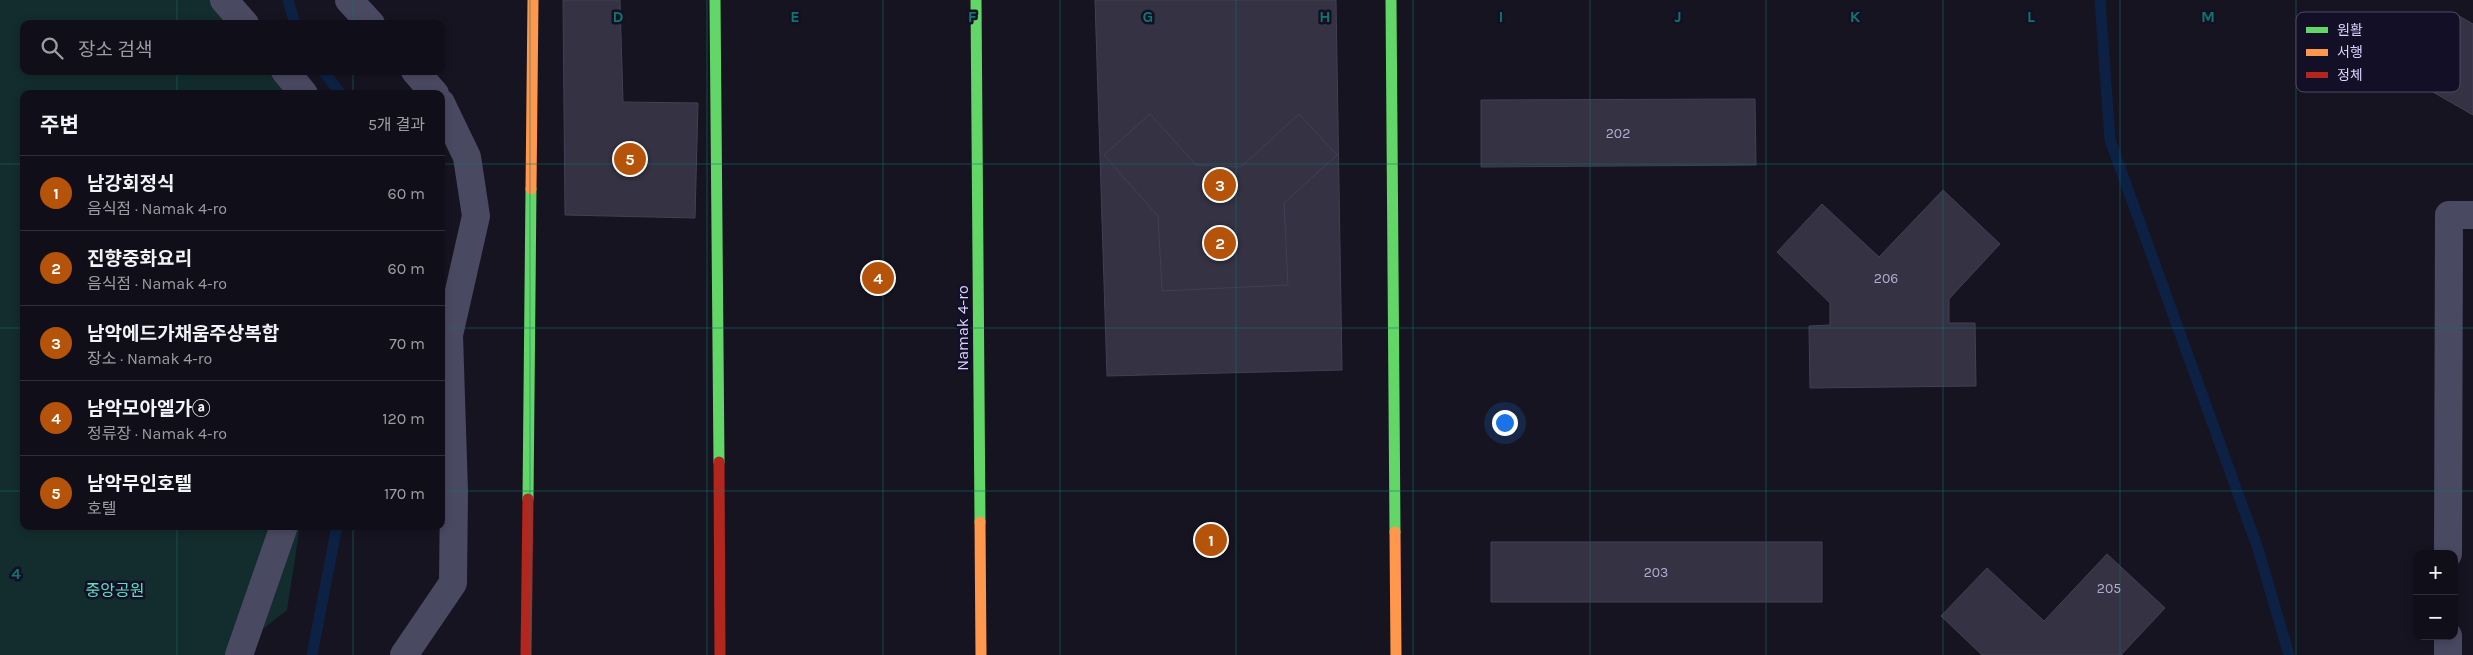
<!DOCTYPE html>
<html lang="ko">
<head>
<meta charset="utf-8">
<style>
	body { margin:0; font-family:Karla,"Noto Sans KR",sans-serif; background:#1e1d26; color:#f1f3f6 }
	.controls { position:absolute; right:15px; bottom:15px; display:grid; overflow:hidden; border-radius:10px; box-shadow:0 2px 8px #0003 }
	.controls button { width:45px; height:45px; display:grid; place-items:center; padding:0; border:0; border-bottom:1px solid #302f38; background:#100f19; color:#f1f3f6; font:25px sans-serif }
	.you { position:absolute; left:1504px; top:422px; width:18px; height:18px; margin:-12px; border:4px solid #fff; border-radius:50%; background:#1a73e8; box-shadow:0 0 0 8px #1a73e833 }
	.badge { display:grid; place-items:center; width:32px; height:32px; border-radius:50%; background:#b45309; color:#fff; font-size:16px; font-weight:700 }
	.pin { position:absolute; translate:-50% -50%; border:2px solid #fff; box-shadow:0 1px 5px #0006 }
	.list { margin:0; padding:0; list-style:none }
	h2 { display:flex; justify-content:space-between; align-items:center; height:65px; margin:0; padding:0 20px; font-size:21px }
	h2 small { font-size:16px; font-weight:400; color:#9c9ca2 }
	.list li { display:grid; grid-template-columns:32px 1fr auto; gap:15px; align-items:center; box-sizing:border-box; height:75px; padding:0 20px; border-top:1px solid #302f38 }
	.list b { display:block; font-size:19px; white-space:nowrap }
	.list p { margin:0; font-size:16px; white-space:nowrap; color:#9c9ca2 }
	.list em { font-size:16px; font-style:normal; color:#9c9ca2 }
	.icon { flex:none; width:28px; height:28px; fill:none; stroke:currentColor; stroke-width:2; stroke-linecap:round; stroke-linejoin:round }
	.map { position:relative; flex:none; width:2473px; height:655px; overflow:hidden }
	.search { position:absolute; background:#100f19; box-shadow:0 2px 8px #0003; left:20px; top:20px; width:425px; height:55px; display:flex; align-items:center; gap:12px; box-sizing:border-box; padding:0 18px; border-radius:10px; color:#9c9ca2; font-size:19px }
	.panel { position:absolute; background:#100f19; box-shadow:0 2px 8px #0003; left:20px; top:90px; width:425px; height:440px; border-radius:10px }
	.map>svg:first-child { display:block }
</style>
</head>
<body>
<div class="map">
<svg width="2473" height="655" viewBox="0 0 2473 655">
	<rect width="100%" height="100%" fill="#161421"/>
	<path fill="#132c2d" d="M 0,0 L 230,0 L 245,24 L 24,24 L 24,71 L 274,71 L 288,94 L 24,94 L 24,526 L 300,526 L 287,610 L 230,655 L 0,655 Z"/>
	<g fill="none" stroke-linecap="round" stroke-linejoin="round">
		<path stroke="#0d2144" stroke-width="11" d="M 288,0 L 295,24
			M 2100,0 L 2110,140 L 2258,549 L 2289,655
			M 323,71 L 341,94
			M 312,655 L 337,526"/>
	</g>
	<path fill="#343243" stroke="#433f54" d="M 563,0 L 620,0 L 623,102 L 698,103 L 695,218 L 565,215 Z
		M 1095,0 L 1336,0 L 1342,370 L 1107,376 Z
		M 2459,16 L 2473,24 L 2473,115 L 2419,84 Z
		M 1755,99 L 1756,165 L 1481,167 L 1481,100 Z
		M 1150,114 L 1196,165 L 1241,167 L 1299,114 L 1337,155 L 1284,203 L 1288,285 L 1162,291 L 1158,216 L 1104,155 Z
		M 1943,190 L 2000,244 L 1949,299 L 1949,323 L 1975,323 L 1976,386 L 1810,388 L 1809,326 L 1830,325 L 1830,303 L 1777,252 L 1822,204 L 1879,257 Z
		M 1491,542 L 1822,542 L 1822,602 L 1491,602 Z
		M 2107,554 L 2165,608 L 2121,655 L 1982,655 L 1941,616 L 1987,568 L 2044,621 Z"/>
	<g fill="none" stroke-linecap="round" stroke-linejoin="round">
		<path stroke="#4a4962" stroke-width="28" d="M 224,0 L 245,24
			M 349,0 L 371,24
			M 285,71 L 304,94
			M 415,71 L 435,94
			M 2448,554 L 2449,215 L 2473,215
			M 239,655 L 284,526
			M 404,655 L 453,583 L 454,492 L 449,335 L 476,216 L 467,157 L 441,103
			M 2448,655 L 2448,636"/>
		<path stroke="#63d668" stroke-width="11" d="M 715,0 L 719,462
			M 976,0 L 980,522
			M 1391,0 L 1395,532
			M 528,499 L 531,189"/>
		<path stroke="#ff974d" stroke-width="11" d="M 531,189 L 533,0
			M 980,522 L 981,655
			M 1395,532 L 1396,655"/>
		<path stroke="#b3261e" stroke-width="11" d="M 719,462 L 720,655
			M 526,655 L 528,499"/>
	</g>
	<path fill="none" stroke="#0f766e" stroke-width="1" stroke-opacity="0.55" d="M 177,0 L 177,24M 353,0 L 353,24M 530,0 L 530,655M 707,0 L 707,655M 883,0 L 883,655M 1060,0 L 1060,655M 1236,0 L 1236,655M 1413,0 L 1413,655M 1590,0 L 1590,655M 1766,0 L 1766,655M 1943,0 L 1943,655M 2120,0 L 2120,655M 2296,0 L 2296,655M 177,71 L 177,94M 353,71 L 353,94M 0,164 L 24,164M 441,164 L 2473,164M 0,328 L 24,328M 441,328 L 2473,328M 0,491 L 24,491M 441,491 L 2473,491M 177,526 L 177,655M 353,526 L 353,655"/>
	<g text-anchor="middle" stroke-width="5" stroke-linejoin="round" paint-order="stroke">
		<g font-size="14" fill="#b0acd0">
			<text x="1618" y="138">202</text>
			<text x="1886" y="283">206</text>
			<text x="1656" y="577">203</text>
			<text x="2109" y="593">205</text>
		</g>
		<g font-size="16" fill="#d9d4ff" stroke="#130f26">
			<text transform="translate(962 328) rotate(-90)" y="6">Namak 4-ro</text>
		</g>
		<g font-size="16" fill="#5fe0c0" stroke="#130f26">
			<text x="115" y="596">중앙공원</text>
		</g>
	</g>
	<rect x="2296" y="12" width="164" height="80" rx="8" fill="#130f26" stroke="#4e4a67" stroke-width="1"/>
	<rect x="2306" y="27" width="22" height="6" fill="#63d668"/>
	<rect x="2306" y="49" width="22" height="7" fill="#ff974d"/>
	<rect x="2306" y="72" width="22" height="6" fill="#b3261e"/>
	<g font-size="14" fill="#d9d4ff">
		<text x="2337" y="35">원활</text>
		<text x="2337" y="57">서행</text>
		<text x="2337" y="80">정체</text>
	</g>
	<g font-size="16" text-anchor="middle" font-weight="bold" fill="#0f766e" stroke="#130f26" stroke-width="5" stroke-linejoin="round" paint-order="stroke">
		<text x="618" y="22">D</text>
		<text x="795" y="22">E</text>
		<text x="972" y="22">F</text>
		<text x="1148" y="22">G</text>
		<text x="1325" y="22">H</text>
		<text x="1501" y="22">I</text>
		<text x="1678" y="22">J</text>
		<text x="1855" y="22">K</text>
		<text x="2031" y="22">L</text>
		<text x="2208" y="22">M</text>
		<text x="16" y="579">4</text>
	</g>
</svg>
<div class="controls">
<button>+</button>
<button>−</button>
</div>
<div class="you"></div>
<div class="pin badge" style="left:1211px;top:540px">1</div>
<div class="pin badge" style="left:1220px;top:243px">2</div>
<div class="pin badge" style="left:1220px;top:185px">3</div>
<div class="pin badge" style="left:878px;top:278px">4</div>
<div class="pin badge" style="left:630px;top:159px">5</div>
<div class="search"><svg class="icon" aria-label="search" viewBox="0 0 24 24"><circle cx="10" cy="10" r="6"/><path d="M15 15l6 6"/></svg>장소 검색</div>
<section class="panel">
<h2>주변<small>5개 결과</small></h2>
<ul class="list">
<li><span class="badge">1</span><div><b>남강회정식</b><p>음식점 · Namak 4-ro</p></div><em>60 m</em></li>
<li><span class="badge">2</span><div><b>진향중화요리</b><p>음식점 · Namak 4-ro</p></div><em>60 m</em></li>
<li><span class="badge">3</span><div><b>남악에드가채움주상복합</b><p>장소 · Namak 4-ro</p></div><em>70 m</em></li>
<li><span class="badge">4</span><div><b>남악모아엘가ⓐ</b><p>정류장 · Namak 4-ro</p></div><em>120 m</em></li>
<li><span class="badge">5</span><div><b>남악무인호텔</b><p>호텔</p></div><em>170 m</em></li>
</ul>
</section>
</div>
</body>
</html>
